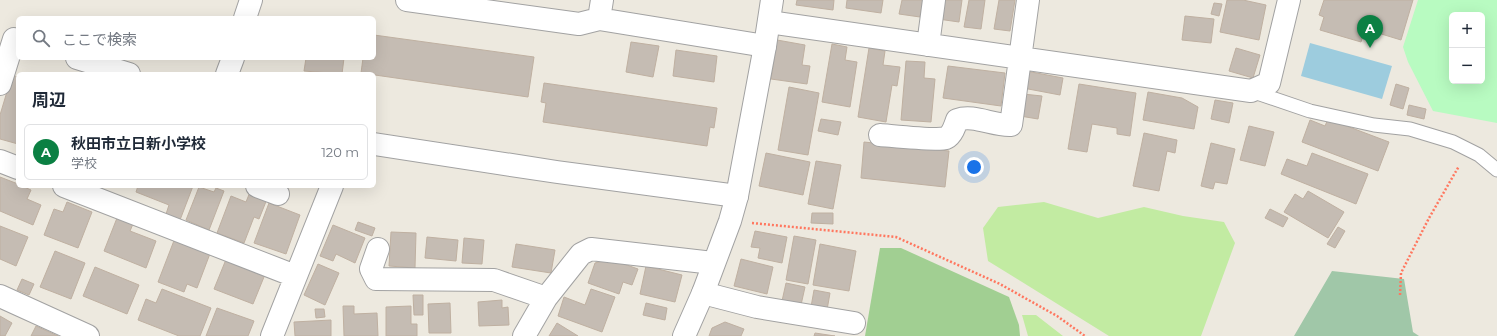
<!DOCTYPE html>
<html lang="ja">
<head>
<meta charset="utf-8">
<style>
	body { margin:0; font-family:Montserrat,"Noto Sans JP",sans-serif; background:#f2f2f3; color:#1f2937 }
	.controls { position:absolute; right:12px; top:12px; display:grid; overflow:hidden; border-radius:6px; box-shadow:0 4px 16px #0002 }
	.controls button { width:36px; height:36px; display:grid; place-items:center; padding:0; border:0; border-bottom:1px solid #e0e1e3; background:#fff; color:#1f2937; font:20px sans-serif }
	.you { position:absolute; left:974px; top:167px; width:14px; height:14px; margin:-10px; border:3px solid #fff; border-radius:50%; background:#1a73e8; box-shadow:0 0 0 6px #1a73e833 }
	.badge { display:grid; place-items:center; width:26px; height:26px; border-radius:50%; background:#0b8043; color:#fff; font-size:13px; font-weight:700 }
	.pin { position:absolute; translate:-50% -33px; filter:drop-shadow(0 1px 2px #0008) }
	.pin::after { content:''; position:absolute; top:21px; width:14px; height:12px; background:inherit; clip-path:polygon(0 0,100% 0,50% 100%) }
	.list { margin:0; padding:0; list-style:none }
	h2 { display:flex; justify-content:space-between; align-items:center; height:52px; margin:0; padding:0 16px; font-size:17px }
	h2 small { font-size:13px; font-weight:400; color:#747a83 }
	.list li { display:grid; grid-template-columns:26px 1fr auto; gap:12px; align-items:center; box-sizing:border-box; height:56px; margin:0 8px 8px; padding:0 8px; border:1px solid #e0e1e3; border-radius:6px }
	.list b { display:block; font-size:15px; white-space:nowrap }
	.list p { margin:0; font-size:13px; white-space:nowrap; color:#747a83 }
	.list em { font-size:13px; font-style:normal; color:#747a83 }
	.icon { flex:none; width:22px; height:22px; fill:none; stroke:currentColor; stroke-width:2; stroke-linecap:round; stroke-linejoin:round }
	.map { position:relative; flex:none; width:1497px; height:336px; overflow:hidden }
	.search { position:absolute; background:#fff; box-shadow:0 4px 16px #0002; left:16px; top:16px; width:360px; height:44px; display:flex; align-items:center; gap:10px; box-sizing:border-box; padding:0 14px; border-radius:6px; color:#747a83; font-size:15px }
	.panel { position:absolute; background:#fff; box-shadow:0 4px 16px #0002; left:16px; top:72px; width:360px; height:116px; border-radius:6px }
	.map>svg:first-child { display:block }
</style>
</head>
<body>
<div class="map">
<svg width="1497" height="336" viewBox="0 0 1497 336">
	<rect width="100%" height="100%" fill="#ede9df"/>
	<path fill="#c2eba2" d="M 1044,202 L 1098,218 L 1144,207 L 1183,216 L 1224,222 L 1235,243 L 1201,336 L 1109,336 L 988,261 L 983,228 L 998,207 Z
		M 1022,315 L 1036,315 L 1063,336 L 1028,336 Z"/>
	<path fill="#a1cf92" d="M 880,248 L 901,248 L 1009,297 L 1019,325 L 1020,336 L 865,336 Z"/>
	<path fill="#a0c7a8" d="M 1332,271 L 1404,279 L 1413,332 L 1419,336 L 1294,336 Z"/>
	<path fill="#b8fbc1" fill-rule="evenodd" d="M 1418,0 L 1497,0 L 1497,123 L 1433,111 L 1408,62 L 1403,47 ZM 1452,15 L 1482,15 L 1482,81 L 1452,81 Z"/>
	<path fill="#9dccde" d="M 1310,43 L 1392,66 L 1382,99 L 1301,76 Z"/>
	<path fill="#c5bcb3" stroke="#bfb0a1" d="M 797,0 L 834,0 L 833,10 L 796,5 Z
		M 847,0 L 883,0 L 881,13 L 846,8 Z
		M 902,0 L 923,0 L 920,17 L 899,14 Z
		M 941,0 L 962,0 L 959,22 L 938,19 Z
		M 969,0 L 985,0 L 981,29 L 964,27 Z
		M 999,0 L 1015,0 L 1010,31 L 994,29 Z
		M 1227,0 L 1243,0 L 1266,5 L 1259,40 L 1220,32 Z
		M 1324,0 L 1413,0 L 1401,40 L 1365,29 L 1361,42 L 1320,30 L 1324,17 L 1319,15 Z
		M 1214,3 L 1222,4 L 1219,16 L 1211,14 Z
		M 1185,16 L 1214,19 L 1211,43 L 1182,40 Z
		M 374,35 L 534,57 L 528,97 L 361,73 L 363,58 L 374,58 Z
		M 777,40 L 805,45 L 802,65 L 810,66 L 807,84 L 771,79 Z
		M 631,42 L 659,46 L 653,77 L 626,72 Z
		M 832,44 L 847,47 L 845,60 L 857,62 L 850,107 L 822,102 Z
		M 869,48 L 885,51 L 883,65 L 900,67 L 897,86 L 892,85 L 886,122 L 858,117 Z
		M 1236,48 L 1260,55 L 1253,78 L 1229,71 Z
		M 676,50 L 717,56 L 714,82 L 673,76 Z
		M 306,58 L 344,58 L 342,74 L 304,71 Z
		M 906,61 L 925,62 L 924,78 L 935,79 L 931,122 L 901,120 Z
		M 948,66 L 1005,73 L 1001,106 L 943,98 Z
		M 1026,71 L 1063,78 L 1060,95 L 1023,88 Z
		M 12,75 L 18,77 L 18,144 L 0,139 L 0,115 Z
		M 544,83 L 717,108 L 714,128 L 710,127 L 707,146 L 543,122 L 546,103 L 541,102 Z
		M 1079,84 L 1136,93 L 1130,136 L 1117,134 L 1117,128 L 1092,124 L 1087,152 L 1068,149 Z
		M 1396,84 L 1409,88 L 1403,109 L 1390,105 Z
		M 789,87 L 819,93 L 808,155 L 778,150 Z
		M 1148,92 L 1182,98 L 1198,107 L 1194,129 L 1143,120 Z
		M 1023,94 L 1042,96 L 1038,119 L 1020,116 Z
		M 1215,100 L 1233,103 L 1229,123 L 1211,119 Z
		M 1409,105 L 1426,109 L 1424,119 L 1407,115 Z
		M 821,119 L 841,122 L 838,135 L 818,131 Z
		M 1328,119 L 1389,142 L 1378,171 L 1302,142 L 1310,120 L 1325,126 Z
		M 1249,126 L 1274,132 L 1265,166 L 1240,160 Z
		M 1144,133 L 1177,140 L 1175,153 L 1167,151 L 1159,191 L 1133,186 Z
		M 864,142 L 949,151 L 945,187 L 861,178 Z
		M 1211,143 L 1235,149 L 1227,184 L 1215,182 L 1213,189 L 1201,186 Z
		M 766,153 L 810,162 L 803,195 L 759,186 Z
		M 1312,153 L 1368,174 L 1356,204 L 1281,174 L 1287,159 L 1307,166 Z
		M 816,161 L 841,165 L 833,209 L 808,204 Z
		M 0,177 L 18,184 L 18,186 L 22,186 L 31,190 L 27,199 L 41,205 L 33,225 L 0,211 Z
		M 138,186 L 193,186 L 180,220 L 166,214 L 169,205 L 136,192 Z
		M 199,187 L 214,192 L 216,188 L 224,191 L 209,230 L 186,220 Z
		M 1308,191 L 1344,212 L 1328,238 L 1284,212 L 1295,194 L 1303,199 Z
		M 250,192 L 267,199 L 259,219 L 254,217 L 244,243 L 217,233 L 231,196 L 246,202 Z
		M 67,202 L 92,212 L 78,248 L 44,235 L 54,209 L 63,212 Z
		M 269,203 L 300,215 L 286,254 L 254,243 Z
		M 1270,209 L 1288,218 L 1283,227 L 1265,218 Z
		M 812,213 L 833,213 L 833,224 L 811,223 Z
		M 117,218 L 133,224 L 130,231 L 156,241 L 146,268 L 104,251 Z
		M 358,222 L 375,228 L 372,236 L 355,230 Z
		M 333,225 L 365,238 L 355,263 L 336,254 L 333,261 L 320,256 Z
		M 0,226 L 28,237 L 16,266 L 0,259 Z
		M 1338,227 L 1345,231 L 1335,248 L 1327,244 Z
		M 755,231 L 787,237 L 782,263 L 758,258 L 760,248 L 751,247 Z
		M 391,232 L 416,233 L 415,268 L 389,266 Z
		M 794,236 L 816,240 L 808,284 L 786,280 Z
		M 427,237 L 458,240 L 456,261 L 425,258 Z
		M 175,238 L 211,251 L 197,288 L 187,284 L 184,292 L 158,282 Z
		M 464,238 L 484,240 L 482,264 L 462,263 Z
		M 516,244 L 555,250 L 551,273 L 512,267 Z
		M 820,244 L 856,251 L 849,291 L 813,285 Z
		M 55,251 L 85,263 L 71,299 L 40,287 Z
		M 227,257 L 266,272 L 253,304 L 214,289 Z
		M 610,259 L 638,269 L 632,285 L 623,282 L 619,294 L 588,283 L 595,263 Z
		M 741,259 L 773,267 L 767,294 L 734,286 Z
		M 318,264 L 339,273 L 325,305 L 304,295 Z
		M 646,266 L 682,275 L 675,302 L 640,294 Z
		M 95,267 L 139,285 L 127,314 L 83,296 Z
		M 22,279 L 34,284 L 29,295 L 17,290 Z
		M 786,283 L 805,287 L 801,305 L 782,301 Z
		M 162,289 L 211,308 L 200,336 L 179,336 L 138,320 L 146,299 L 156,303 Z
		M 591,289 L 615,297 L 602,332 L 558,316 L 564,297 L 585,305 Z
		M 814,290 L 830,293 L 827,310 L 811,307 Z
		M 413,295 L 423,295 L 423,315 L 414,315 Z
		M 502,300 L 502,308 L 508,307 L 509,325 L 479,326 L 478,302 Z
		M 450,303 L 451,333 L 429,333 L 428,304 Z
		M 646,303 L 667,308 L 665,320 L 643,315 Z
		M 343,306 L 354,306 L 354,314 L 377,313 L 378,336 L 344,336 Z
		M 411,306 L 411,324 L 417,324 L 417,336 L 386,336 L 386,307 Z
		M 217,308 L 254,321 L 248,336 L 206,336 Z
		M 315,309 L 324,309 L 325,317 L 316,318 Z
		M 0,316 L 12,323 L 5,336 L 0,336 Z
		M 331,320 L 331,336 L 295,336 L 294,322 Z
		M 725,322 L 744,329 L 741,336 L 709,336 L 712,328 Z
		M 557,323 L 578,336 L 549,336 Z
		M 36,326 L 58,336 L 31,336 Z
		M 815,333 L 835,336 L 814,336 Z"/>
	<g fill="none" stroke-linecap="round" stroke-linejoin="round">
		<g stroke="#a2a2a2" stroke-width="15">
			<path id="service" d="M 1251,91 L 1310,111 L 1374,125 L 1410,129 L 1453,142 L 1479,155 L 1497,170"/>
		</g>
		<g stroke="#a2a2a2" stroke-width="24">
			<path id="minor" d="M 407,0 L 579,24 L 599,19
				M 602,0 L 599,19 L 765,46
				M 245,18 L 251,0
				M 769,22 L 1251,91 L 1269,83 L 1289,0
				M 928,45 L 934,0
				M 77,58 L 129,74
				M 227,74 L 233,58
				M 0,84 L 14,39
				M 880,135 C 893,136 937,141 946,138 C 952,135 955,126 957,120 C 974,114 993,126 1011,125 L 1028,0
				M 374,144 L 557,172 L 737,196
				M 0,161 L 18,168
				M 64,186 L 295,276
				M 257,186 L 278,194
				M 378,249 L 371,269 L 376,279 L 494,280 L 546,298
				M 703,293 L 757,307 L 854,323
				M 0,296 L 88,336
				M 272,336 L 332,186
				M 524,336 L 546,298 L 581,254 L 591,249 L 713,263"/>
		</g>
		<g stroke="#a2a2a2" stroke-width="24">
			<path id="tertiary" d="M 684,336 L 703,293 L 730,221 L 737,196 L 765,46 L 772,0"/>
		</g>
		<path stroke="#ff775f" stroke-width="2.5" stroke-dasharray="2 2" stroke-linecap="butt" d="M 752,223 L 896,237 L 1000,284 L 1057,316 L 1085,336
			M 1400,295 L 1401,273 L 1429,218 L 1459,166"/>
		<use href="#service" stroke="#fff" stroke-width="13"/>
		<use href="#minor" stroke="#fff" stroke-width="22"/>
		<use href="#tertiary" stroke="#fff" stroke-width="22"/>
	</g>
</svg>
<div class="controls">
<button>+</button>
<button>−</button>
</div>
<div class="you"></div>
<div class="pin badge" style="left:1370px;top:48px">A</div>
<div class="search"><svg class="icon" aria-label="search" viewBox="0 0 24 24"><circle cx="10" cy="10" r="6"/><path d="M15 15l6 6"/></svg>ここで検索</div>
<section class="panel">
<h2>周辺<small></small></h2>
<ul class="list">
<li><span class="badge">A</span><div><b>秋田市立日新小学校</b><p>学校</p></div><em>120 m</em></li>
</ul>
</section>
</div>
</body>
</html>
